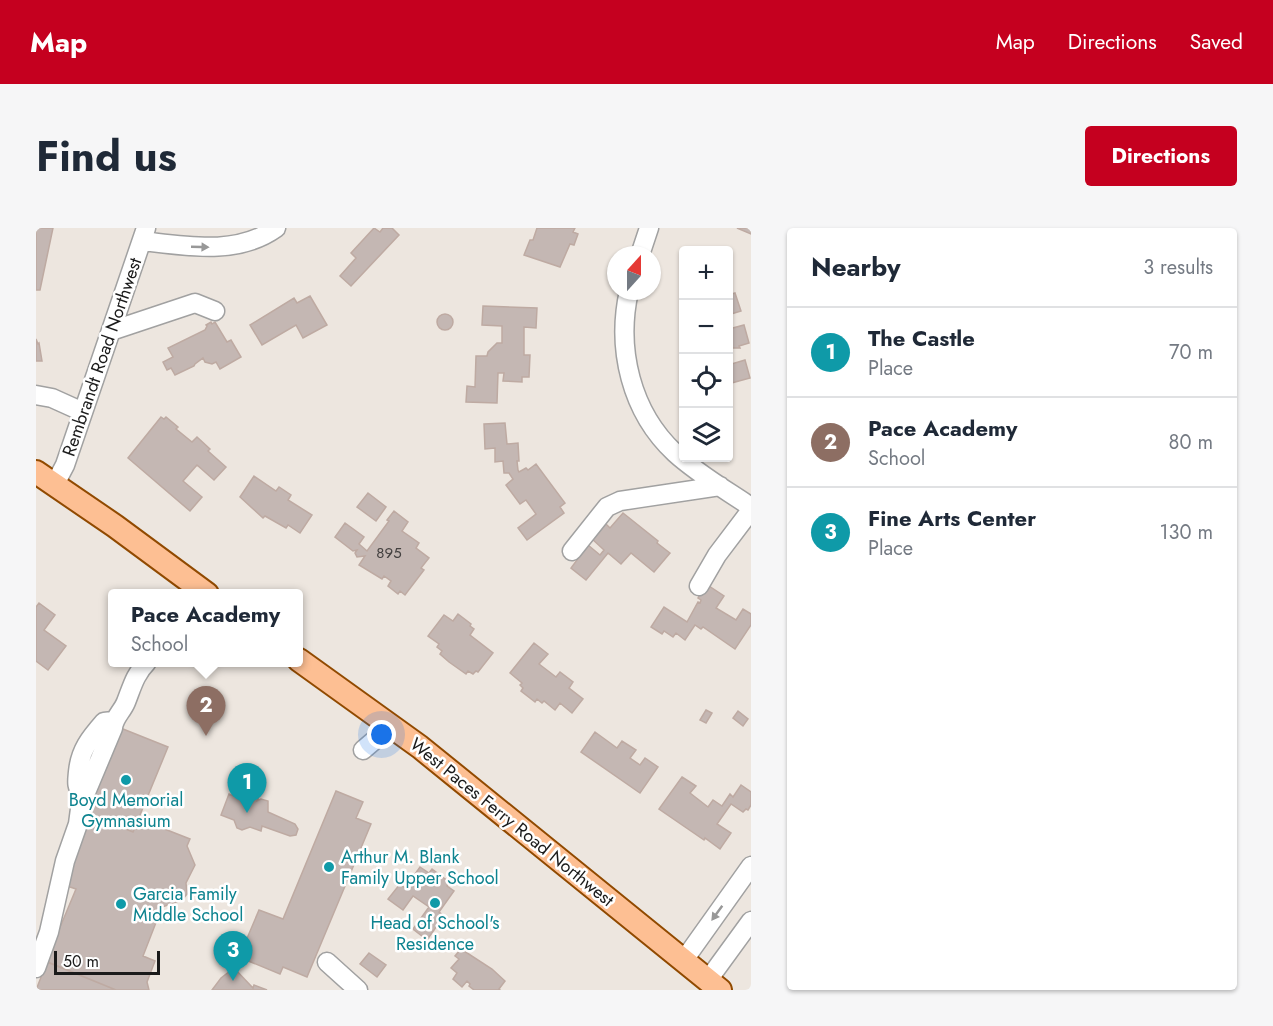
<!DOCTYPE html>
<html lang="en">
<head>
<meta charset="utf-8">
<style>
	body { margin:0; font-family:Jost,sans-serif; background:#f6f6f7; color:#1f2937 }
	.controls { position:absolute; right:18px; top:18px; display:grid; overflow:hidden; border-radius:6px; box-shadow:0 2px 4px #0004 }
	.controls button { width:54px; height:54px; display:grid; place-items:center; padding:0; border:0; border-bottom:2px solid #e0e1e3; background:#fff; color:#1f2937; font:30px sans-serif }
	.compass { position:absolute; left:571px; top:18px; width:54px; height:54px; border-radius:50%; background:#fff; box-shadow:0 2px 4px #0004; rotate:21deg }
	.scale { position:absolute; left:18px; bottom:15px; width:106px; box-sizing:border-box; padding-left:6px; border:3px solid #1a1a1a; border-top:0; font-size:16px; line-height:21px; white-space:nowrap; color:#1a1a1a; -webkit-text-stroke:4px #fff; paint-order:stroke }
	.you { position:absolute; left:346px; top:507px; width:21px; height:21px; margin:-15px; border:4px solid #fff; border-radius:50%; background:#1a73e8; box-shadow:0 0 0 9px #1a73e833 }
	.badge { display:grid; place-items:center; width:39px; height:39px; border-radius:50%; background:#c5001f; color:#fff; font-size:20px; font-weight:700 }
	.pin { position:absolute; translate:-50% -50px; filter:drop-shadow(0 2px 3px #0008) }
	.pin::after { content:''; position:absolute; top:32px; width:21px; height:18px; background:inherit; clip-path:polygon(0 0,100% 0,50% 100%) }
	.popup { position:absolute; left:72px; top:361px; width:195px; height:78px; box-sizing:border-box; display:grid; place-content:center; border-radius:6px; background:#fff; filter:drop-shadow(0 2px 4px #0005); font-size:20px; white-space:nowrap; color:#747a83 }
	.popup b { font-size:22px; color:#1f2937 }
	.popup::after { content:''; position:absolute; left:50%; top:100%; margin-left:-12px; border:12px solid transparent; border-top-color:#fff }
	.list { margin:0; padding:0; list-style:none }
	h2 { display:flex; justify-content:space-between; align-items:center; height:78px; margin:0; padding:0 24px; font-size:26px }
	h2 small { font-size:20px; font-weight:400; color:#747a83 }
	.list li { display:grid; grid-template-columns:39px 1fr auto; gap:18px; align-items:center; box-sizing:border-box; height:90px; padding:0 24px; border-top:2px solid #e0e1e3 }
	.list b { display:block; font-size:22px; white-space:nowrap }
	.list p { margin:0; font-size:20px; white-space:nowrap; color:#747a83 }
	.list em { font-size:20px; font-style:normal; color:#747a83 }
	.icon { flex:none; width:33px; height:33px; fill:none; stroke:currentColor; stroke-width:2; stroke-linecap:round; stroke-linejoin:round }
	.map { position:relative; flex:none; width:715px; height:762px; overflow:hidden; border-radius:6px }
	header { display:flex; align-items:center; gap:36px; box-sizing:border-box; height:84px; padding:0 30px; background:#c5001f; color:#fff }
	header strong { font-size:28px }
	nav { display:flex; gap:33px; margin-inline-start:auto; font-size:21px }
	.intro { display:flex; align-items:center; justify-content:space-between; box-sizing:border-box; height:144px; padding:0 36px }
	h1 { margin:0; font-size:42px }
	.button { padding:15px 27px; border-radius:6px; background:#c5001f; color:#fff; font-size:21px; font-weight:700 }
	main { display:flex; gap:36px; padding:0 36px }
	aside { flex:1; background:#fff; border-radius:6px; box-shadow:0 2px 4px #0004 }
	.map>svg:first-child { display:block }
</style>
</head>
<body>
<header>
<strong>Map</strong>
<nav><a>Map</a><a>Directions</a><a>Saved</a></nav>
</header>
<div class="intro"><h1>Find us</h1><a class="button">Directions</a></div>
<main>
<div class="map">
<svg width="715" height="762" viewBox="0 0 715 762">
	<rect width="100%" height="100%" fill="#ede6df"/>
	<path fill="#c4b7b3" stroke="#beaaa2" stroke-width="1.5" d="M 0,0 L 17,0 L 4,62 L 0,62 Z
		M 338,0 L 344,4 L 347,0 L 356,0 L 363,7 L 315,58 L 304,48 L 320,30 L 315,25 Z
		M 501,0 L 539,0 L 537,4 L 542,6 L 538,17 L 534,16 L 524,39 L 488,27 L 494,12 L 497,12 Z
		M 701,0 L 715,0 L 715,6 Z
		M 699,65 L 705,83 L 692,87 L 692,67 Z
		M 274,68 L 291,97 L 267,110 L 260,97 L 226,117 L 214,97 L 258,70 L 261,75 Z
		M 447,78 L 501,80 L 500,100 L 488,99 L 488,127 L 494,127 L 493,149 L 486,149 L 486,154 L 467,153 L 468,145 L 462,145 L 461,175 L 430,174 L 431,158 L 439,159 L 440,128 L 451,128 L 452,124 L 461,115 L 466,115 L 466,98 L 446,97 Z
		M401 94a8 8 0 1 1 16 0a8 8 0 1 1-16 0Z
		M 175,94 L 176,96 L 179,94 L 191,114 L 195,112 L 205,129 L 184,141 L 180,134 L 176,136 L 169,134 L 167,130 L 159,136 L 158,138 L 139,147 L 135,140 L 131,142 L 127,134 L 137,129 L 132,120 L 169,102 L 171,98 L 170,97 Z
		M 708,97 L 713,115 L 703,118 L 704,120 L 692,120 L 692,98 L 693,101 Z
		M 0,111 L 2,116 L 3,115 L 6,133 L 0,133 Z
		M 709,132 L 714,150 L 692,156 L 692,137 Z
		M 125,189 L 128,191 L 130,189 L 142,199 L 140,201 L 156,214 L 161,209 L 174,221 L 172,223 L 190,239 L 178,252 L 161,237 L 147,253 L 166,269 L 154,283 L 92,230 Z
		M 469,195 L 471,216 L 482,215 L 483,233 L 481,233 L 482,242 L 483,244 L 490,240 L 492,242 L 500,236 L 529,275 L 524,279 L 528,285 L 491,312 L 482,300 L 500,286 L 490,272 L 484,276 L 470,257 L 477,251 L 473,245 L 468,245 L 467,233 L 459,234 L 459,220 L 449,221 L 448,196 Z
		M 218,248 L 240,263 L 243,259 L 255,267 L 252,272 L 276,287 L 264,305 L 252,297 L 250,300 L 229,288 L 227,290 L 204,269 Z
		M 332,265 L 350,279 L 340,293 L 321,279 Z
		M 358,283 L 372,294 L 366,303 L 383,315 L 380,320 L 393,330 L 385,340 L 388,342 L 369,367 L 364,363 L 362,366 L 352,358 L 355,353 L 348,348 L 346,351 L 323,337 L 329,328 L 321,329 L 319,325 L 321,322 L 317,323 L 299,309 L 309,295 L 328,309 L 323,316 L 331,323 L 353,293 L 351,292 Z
		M 587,285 L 622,313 L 621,315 L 634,325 L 618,344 L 595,325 L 585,336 L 572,325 L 550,352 L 535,340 L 552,317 L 564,327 L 568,322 L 555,310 L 568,294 L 574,300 Z
		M 670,356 L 688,368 L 680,380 L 700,392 L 707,381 L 715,386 L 715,397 L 699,421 L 667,399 L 665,401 L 659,397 L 649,412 L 640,405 L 637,409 L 628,403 L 626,406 L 615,399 L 628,379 L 651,394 L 662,374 L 664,375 L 665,372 L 662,370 Z
		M 3,375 L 19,387 L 8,402 L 30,418 L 12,442 L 0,433 L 0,379 Z
		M 422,386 L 435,396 L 434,398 L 438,401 L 434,407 L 457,425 L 442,444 L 440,443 L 437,446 L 432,443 L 430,446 L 413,434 L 404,426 L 406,423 L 401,419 L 403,416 L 392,408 L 408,387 L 417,393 Z
		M 498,415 L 512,426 L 503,436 L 520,449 L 524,444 L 537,454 L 533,460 L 547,471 L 536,485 L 524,475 L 519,482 L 508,473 L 506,475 L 501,471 L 499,474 L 485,463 L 487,460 L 484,457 L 486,455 L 474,445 Z
		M 670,482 L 676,485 L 670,495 L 664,492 Z
		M 702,483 L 712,491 L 707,498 L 697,490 Z
		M 82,499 L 132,519 L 97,604 L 48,584 Z
		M 559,504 L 581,520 L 586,513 L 600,522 L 594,530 L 604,537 L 609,530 L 622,539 L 604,565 L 545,524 Z
		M 646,549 L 660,558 L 654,565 L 672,579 L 677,572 L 686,578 L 694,566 L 697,569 L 705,557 L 715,564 L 715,577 L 712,582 L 710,581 L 707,584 L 695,576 L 681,596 L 695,605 L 684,621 L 669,610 L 668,612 L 623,581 Z
		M 215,560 L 225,564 L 221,573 L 225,571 L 232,573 L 232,584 L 259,596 L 262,601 L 260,607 L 254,608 L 226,598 L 225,603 L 214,599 L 206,602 L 201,600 L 198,592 L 185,587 L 193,566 L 210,573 Z
		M 300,563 L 327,574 L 320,590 L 335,596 L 271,749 L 247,739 L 244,746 L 210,732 L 216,718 L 209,715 L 223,682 L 247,691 Z
		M 53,586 L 97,604 L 103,591 L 154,611 L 151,618 L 159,637 L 150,655 L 151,666 L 146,672 L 126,679 L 107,728 L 119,733 L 111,754 L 113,762 L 80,762 L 7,732 L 20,709 L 40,661 L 25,656 Z
		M 384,639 L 393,645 L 396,641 L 413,654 L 411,658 L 418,663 L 403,684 L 408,688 L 391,712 L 377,701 L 393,679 L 377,668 L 367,682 L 352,671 L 364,656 L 369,660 Z
		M 425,721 L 456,741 L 469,753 L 463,761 L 464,762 L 438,762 L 433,758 L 434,756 L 431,753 L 426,759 L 417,751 L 421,745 L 415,740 L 423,731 L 419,728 Z
		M 333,725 L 350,737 L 341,749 L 324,736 Z
		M 11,734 L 80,762 L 0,762 Z
		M 198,740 L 217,760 L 218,757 L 231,762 L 176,762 L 185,750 Z"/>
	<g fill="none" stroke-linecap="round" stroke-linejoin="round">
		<g stroke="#a1a1a1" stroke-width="21">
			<path id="minor" d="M 106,13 C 150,18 201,28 240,0
				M 604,27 L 613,0
				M 593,63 C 580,121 595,184 639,225 C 662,246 690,262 715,279
				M 75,103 L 159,75 L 179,83
				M 0,167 L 16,170 L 47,184
				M 19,256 L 29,237 L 110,0
				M 536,323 L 571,279 L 584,273 L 684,258
				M 663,358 L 681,327 L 715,282
				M 327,522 L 355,498
				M 46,566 C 40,558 41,554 42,544 C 44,522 54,510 68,494 L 77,493
				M 648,732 L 715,638
				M 291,734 L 322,762
				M 0,740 L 13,704 L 29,633 L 42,596 L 46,566 L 51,562 L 77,500 C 78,489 86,484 90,474 C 96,459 99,446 111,434
				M 672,752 L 715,693"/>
		</g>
		<g stroke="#914a00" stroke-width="26">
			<path id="major" d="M 0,244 L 79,298 L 171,366
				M 263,432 L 384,519 L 684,762"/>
		</g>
		<use href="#minor" stroke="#fff" stroke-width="18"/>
		<use href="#major" stroke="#fdbf93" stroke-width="22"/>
	</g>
	<defs><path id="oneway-solid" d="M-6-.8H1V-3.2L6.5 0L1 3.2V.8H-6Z" transform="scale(1.5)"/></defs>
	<g fill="#989898">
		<use href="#oneway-solid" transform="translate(164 19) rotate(2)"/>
		<use href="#oneway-solid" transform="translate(681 685) rotate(126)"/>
	</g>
	<g fill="#0f9aa8" stroke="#fff" stroke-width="2">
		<circle cx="90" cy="552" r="6"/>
		<circle cx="293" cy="639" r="6"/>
		<circle cx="399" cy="675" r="6"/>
		<circle cx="85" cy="676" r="6"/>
	</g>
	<g text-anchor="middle" stroke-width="5" stroke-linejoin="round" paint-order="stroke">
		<g font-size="15" fill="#444140">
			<text x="353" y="330">895</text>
		</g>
		<g font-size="18" fill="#1a1a1a" stroke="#fff">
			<text transform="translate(66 129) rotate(-71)" y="6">Rembrandt Road Northwest</text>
			<text transform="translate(476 594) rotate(39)" y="6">West Paces Ferry Road Northwest</text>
		</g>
		<g font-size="18" fill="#0d838f" stroke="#fff">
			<text x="90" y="578">Boyd Memorial<tspan x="90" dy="21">Gymnasium</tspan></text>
			<text x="305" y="635" text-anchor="start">Arthur M. Blank<tspan x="305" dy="21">Family Upper School</tspan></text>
			<text x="97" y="672" text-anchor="start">Garcia Family<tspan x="97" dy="21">Middle School</tspan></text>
			<text x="399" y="701">Head of School's<tspan x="399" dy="21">Residence</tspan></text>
		</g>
	</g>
</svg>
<div class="controls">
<button>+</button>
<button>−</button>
<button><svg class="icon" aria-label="locate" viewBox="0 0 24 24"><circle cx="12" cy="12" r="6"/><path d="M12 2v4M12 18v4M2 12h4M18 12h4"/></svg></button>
<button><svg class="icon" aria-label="layers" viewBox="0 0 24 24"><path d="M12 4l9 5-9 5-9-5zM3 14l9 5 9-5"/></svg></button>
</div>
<svg class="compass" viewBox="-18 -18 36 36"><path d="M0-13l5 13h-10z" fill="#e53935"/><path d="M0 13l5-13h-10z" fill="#747a83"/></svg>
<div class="scale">50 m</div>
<div class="you"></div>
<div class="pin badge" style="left:211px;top:585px;background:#0f9aa8">1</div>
<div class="pin badge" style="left:170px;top:508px;background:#8d6e63">2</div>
<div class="popup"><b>Pace Academy</b>School</div>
<div class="pin badge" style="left:197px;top:753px;background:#0f9aa8">3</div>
</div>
<aside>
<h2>Nearby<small>3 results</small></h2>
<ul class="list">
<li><span class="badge" style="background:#0f9aa8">1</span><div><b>The Castle</b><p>Place</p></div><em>70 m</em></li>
<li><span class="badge" style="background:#8d6e63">2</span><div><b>Pace Academy</b><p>School</p></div><em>80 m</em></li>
<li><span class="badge" style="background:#0f9aa8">3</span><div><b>Fine Arts Center</b><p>Place</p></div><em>130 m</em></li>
</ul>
</aside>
</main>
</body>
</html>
